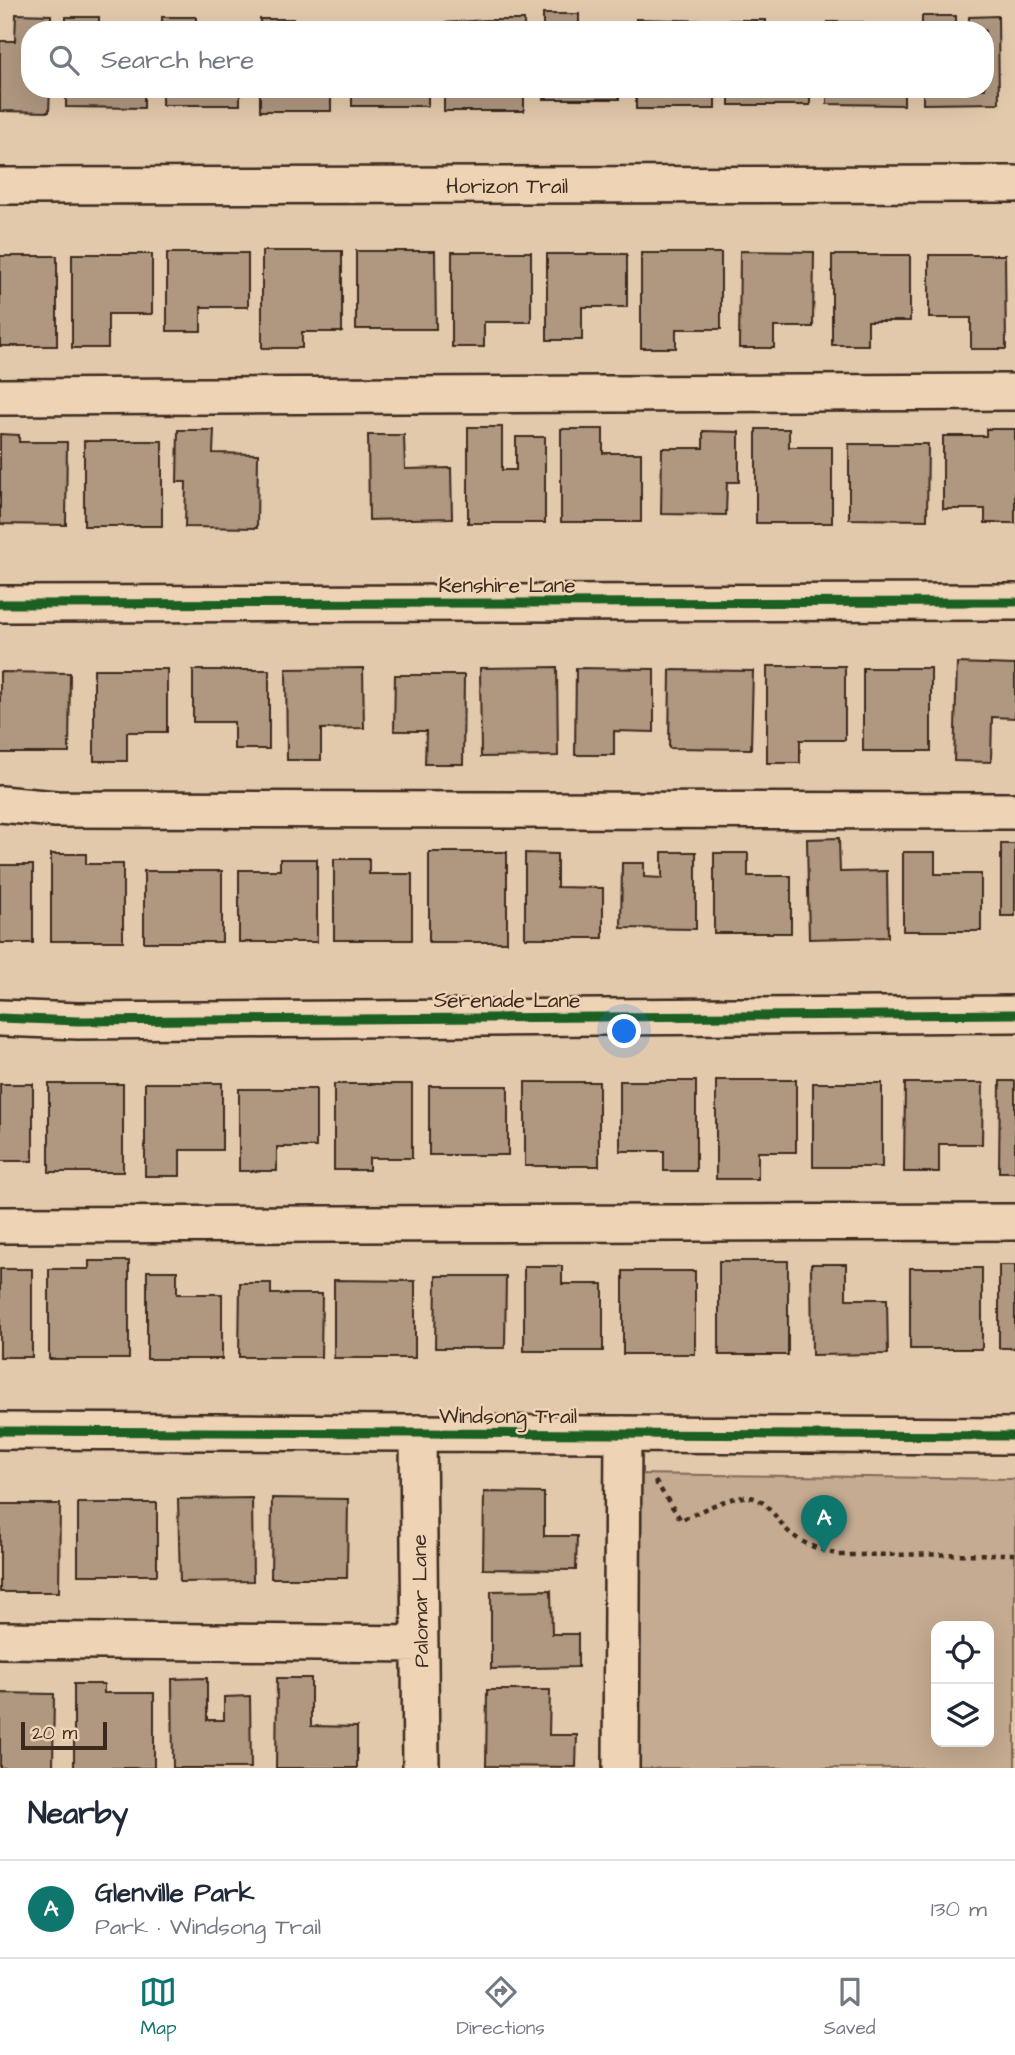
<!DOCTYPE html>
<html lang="en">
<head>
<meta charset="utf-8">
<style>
	body { margin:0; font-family:"Architects Daughter",sans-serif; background:#f2f2f3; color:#1f2937 }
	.controls { position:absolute; right:21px; bottom:21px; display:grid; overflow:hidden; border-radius:14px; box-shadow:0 7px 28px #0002 }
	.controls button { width:63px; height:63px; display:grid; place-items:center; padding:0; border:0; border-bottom:2px solid #e0e1e3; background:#fff; color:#1f2937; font:35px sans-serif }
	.scale { position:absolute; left:21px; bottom:18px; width:86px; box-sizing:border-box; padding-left:7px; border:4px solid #3b2a1e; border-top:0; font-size:19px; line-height:24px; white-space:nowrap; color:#3b2a1e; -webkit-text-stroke:5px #eed3b5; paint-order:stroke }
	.you { position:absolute; left:625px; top:1032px; width:24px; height:24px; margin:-18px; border:5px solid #fff; border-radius:50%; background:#1a73e8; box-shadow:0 0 0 10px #1a73e833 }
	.badge { display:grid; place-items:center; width:46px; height:46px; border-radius:50%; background:#0f766e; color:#fff; font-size:23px; font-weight:700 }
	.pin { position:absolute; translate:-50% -58px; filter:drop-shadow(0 2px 4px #0008) }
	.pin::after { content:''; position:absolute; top:37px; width:24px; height:21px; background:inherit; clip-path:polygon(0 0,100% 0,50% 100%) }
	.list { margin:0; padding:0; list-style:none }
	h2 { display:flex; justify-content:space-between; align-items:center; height:91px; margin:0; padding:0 28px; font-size:30px }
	h2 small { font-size:23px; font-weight:400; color:#747a83 }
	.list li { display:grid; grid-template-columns:46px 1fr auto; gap:21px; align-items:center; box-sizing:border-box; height:98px; padding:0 28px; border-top:2px solid #e0e1e3 }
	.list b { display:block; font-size:26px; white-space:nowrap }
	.list p { margin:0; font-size:23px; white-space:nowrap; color:#747a83 }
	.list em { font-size:23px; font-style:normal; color:#747a83 }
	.icon { flex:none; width:38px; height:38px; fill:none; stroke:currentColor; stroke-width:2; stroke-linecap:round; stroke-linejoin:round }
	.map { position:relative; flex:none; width:1015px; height:1768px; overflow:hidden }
	.search { position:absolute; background:#fff; box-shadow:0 7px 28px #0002; left:21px; right:21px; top:21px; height:77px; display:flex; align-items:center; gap:18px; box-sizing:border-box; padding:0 24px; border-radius:28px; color:#747a83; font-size:26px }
	.sheet { height:189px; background:#fff }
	nav { display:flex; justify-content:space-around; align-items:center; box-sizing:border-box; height:98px; border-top:2px solid #e0e1e3; background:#fff; font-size:19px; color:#747a83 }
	nav a { display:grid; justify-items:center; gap:4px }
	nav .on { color:#0f766e }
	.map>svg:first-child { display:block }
</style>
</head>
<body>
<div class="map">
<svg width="1015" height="1768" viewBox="0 0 1015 1768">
	<rect width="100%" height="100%" fill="#e3c9ac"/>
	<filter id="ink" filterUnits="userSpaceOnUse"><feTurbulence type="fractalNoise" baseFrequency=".0143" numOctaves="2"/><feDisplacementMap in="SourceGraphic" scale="14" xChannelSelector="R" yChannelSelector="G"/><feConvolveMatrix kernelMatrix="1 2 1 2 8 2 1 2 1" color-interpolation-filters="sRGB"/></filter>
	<g filter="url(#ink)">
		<path fill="#c4ab91" stroke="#806a58" stroke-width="2" fill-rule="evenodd" d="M 632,1474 L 1015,1479 L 1015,1768 L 637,1768 ZM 936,1626 L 989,1626 L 989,1742 L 936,1742 Z"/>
		<path fill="#af9780" stroke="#3b2a1e" stroke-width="2" d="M 16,14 L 51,15 L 51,30 L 30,30 L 30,89 L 50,89 L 49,112 L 0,111 L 0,41 L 15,41 Z
			M 543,14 L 579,14 L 579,30 L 543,30 Z
			M 922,16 L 956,16 L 956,30 L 922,30 Z
			M 998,16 L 999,103 L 923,104 L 923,89 L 985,89 L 985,30 L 969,30 L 969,17 Z
			M 66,17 L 99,17 L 99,30 L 66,30 Z
			M 162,17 L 196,17 L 196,30 L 162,30 Z
			M 260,19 L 293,19 L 293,30 L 260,30 Z
			M 636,19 L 715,21 L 715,30 L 636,30 Z
			M 486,20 L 524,20 L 524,30 L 444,30 L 444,23 Z
			M 730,20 L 766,20 L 766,30 L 730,30 Z
			M 828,22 L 863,22 L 863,30 L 828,30 Z
			M 352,23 L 384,23 L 384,30 L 352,30 Z
			M 66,89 L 144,89 L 144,108 L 66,107 Z
			M 162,89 L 240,89 L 240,105 L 162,105 Z
			M 260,89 L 331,89 L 331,111 L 260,111 Z
			M 352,89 L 428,89 L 428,106 L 352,106 Z
			M 444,89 L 524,89 L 524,111 L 444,111 Z
			M 543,89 L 619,89 L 619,99 L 543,99 Z
			M 636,89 L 715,89 L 715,109 L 636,109 Z
			M 729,89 L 810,89 L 810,105 L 729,105 Z
			M 827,89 L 904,89 L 904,105 L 827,104 Z
			M 262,251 L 342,251 L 342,332 L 302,332 L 302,348 L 262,348 Z
			M 356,251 L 435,251 L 436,329 L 356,329 Z
			M 740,251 L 814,252 L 813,327 L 774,327 L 774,348 L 739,348 Z
			M 452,252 L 531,252 L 531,322 L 484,322 L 484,347 L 452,347 Z
			M 167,253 L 248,253 L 248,307 L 201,307 L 201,331 L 167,331 Z
			M 641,253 L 721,253 L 721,329 L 676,329 L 676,348 L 641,348 Z
			M 72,254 L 152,254 L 152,314 L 108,314 L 108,348 L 72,348 Z
			M 547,254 L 627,254 L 627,307 L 582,307 L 582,340 L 547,340 Z
			M 832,255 L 910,255 L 910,321 L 868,321 L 868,345 L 832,345 Z
			M 929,255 L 1005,255 L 1006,349 L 971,349 L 971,318 L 929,318 Z
			M 0,256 L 57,256 L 57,346 L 0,346 Z
			M 468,427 L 502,427 L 502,470 L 516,470 L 516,437 L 545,437 L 545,523 L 468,523 Z
			M 561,429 L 603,429 L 603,453 L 641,453 L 641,522 L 561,522 Z
			M 756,429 L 789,429 L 789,447 L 832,447 L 832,523 L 756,523 Z
			M 986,429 L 1015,429 L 1015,523 L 985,523 L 985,509 L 943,509 L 943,436 L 986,436 Z
			M 178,430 L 214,430 L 213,453 L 258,454 L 257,528 L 185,527 L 186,482 L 177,482 Z
			M 703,431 L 739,432 L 739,482 L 727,482 L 726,515 L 661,514 L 662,448 L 703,448 Z
			M 0,434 L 19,435 L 19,442 L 67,442 L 66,525 L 0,524 Z
			M 368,435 L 404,435 L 405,469 L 451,468 L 452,518 L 369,520 Z
			M 84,441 L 162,441 L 162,526 L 84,526 Z
			M 849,444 L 928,444 L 927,520 L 849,519 Z
			M 957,663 L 1015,665 L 1015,718 L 992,717 L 991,762 L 954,761 Z
			M 767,666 L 845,666 L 845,740 L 800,740 L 800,763 L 767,763 Z
			M 557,667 L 558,756 L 481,757 L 480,668 Z
			M 363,668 L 364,728 L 321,729 L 321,760 L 287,760 L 286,669 Z
			M 576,668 L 654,669 L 654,732 L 614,731 L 614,755 L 575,755 Z
			M 863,668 L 931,668 L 931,751 L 863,751 Z
			M 94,669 L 167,669 L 167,732 L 127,732 L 127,761 L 94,761 Z
			M 193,670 L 269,670 L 269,749 L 234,749 L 234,722 L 193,722 Z
			M 670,670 L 753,671 L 751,749 L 669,748 Z
			M 0,672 L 70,673 L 69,753 L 0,753 Z
			M 395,675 L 464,675 L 463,764 L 425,764 L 426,731 L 394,731 Z
			M 839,838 L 840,872 L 887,871 L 888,937 L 809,939 L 807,839 Z
			M 1001,844 L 1015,844 L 1015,916 L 1001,916 Z
			M 429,852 L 507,852 L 507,942 L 429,942 Z
			M 662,852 L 696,852 L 696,929 L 621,928 L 622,863 L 644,863 L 644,877 L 662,878 Z
			M 903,852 L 935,852 L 935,874 L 981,874 L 981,931 L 903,931 Z
			M 525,853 L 557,854 L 557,887 L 603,888 L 603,938 L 525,938 Z
			M 714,853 L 748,853 L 748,876 L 791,876 L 791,933 L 714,933 Z
			M 51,854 L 86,854 L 86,864 L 123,864 L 123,941 L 51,941 Z
			M 280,859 L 317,859 L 317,942 L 239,942 L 239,870 L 280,870 Z
			M 334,859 L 369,859 L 369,874 L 412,874 L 412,940 L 334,940 Z
			M 0,865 L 33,865 L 33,943 L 0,943 Z
			M 144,871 L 222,871 L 222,942 L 144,942 Z
			M 716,1080 L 796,1080 L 796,1152 L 758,1152 L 758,1179 L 716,1179 Z
			M 620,1081 L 696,1081 L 696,1171 L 664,1171 L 664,1151 L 620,1151 Z
			M 1000,1081 L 1015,1081 L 1015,1172 L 999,1172 Z
			M 525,1082 L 599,1082 L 599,1166 L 525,1166 Z
			M 145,1083 L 222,1083 L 222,1150 L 180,1150 L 180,1176 L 145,1176 Z
			M 813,1083 L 882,1083 L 882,1167 L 813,1167 Z
			M 905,1083 L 983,1083 L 982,1144 L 939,1144 L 939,1172 L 904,1172 Z
			M 0,1084 L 33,1084 L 33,1161 L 0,1161 Z
			M 49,1084 L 123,1084 L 123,1172 L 49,1172 Z
			M 334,1084 L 412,1084 L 412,1158 L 369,1158 L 369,1170 L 334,1170 Z
			M 429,1086 L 508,1086 L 508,1155 L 429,1155 Z
			M 239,1089 L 316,1089 L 316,1147 L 277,1147 L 277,1171 L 239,1171 Z
			M 89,1261 L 129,1261 L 129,1359 L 49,1359 L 49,1269 L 89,1269 Z
			M 719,1261 L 788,1261 L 788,1355 L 719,1355 Z
			M 811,1264 L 846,1264 L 846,1299 L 887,1299 L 888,1354 L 812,1355 Z
			M 999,1265 L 1015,1265 L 1015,1348 L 999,1348 Z
			M 524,1266 L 562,1266 L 562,1284 L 603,1284 L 603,1351 L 524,1351 Z
			M 910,1268 L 982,1268 L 982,1349 L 910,1349 Z
			M 0,1269 L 32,1269 L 32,1357 L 0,1357 Z
			M 147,1271 L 177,1271 L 177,1294 L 222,1294 L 222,1359 L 147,1359 Z
			M 623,1271 L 695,1271 L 695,1354 L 623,1354 Z
			M 436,1276 L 506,1276 L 505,1348 L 435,1348 Z
			M 334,1280 L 415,1281 L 415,1358 L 334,1358 Z
			M 240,1283 L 271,1283 L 271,1294 L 322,1294 L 321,1357 L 239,1357 Z
			M 484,1492 L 544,1493 L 544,1536 L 577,1536 L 576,1570 L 483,1569 Z
			M 252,1498 L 253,1581 L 180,1582 L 178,1499 Z
			M 272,1498 L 348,1499 L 347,1578 L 271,1578 Z
			M 78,1503 L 157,1503 L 157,1575 L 78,1575 Z
			M 0,1504 L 60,1504 L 59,1592 L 0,1592 Z
			M 551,1590 L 552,1634 L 578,1634 L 578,1667 L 491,1669 L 491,1591 Z
			M 207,1678 L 207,1720 L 224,1720 L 224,1697 L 250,1696 L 251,1768 L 173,1768 L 172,1679 Z
			M 277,1678 L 311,1678 L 311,1726 L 357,1727 L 357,1768 L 276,1768 Z
			M 74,1684 L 104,1684 L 104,1693 L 154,1693 L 154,1768 L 74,1768 Z
			M 487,1690 L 550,1690 L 549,1735 L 577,1735 L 576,1767 L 486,1766 Z
			M 0,1693 L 54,1694 L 53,1768 L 0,1768 Z"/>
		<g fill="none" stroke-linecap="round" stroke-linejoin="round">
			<g stroke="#3b2a1e" stroke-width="40">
				<path id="minor" d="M 0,186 L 1015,184
					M 0,397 L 1015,392
					M 0,604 L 1015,602
					M 0,804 L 56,809 L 1015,811
					M 0,1018 L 78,1021 L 1015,1014
					M 0,1225 L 1015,1222
					M 0,1431 L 1015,1436
					M 418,1433 L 421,1768
					M 0,1640 L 420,1644
					M 621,1768 L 623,1434"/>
			</g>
			<path stroke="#3b2a1e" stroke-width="4.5" stroke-dasharray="5 5" stroke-linecap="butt" d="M 655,1481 L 681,1520 C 700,1512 722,1499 743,1497 C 765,1494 776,1520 789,1532 C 804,1545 821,1550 839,1555 L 1015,1554"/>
			<use href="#minor" stroke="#eed3b5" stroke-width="35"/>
			<g stroke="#eed3b5" stroke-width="13">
				<path id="cycleway" d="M 0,604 L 1015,602
					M 0,1018 L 78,1021 L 1015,1014
					M 0,1431 L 1015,1436"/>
			</g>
			<use href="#cycleway" stroke="#1b5e20" stroke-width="9"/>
		</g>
	</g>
	<g text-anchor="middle" stroke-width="5" stroke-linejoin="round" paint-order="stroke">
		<g font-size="21" fill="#3b2a1e" stroke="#eed3b5">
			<text x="507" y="193">Horizon Trail</text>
			<text x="507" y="592">Kenshire Lane</text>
			<text x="507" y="1007">Serenade Lane</text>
			<text x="508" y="1423">Windsong Trail</text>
			<text transform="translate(420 1601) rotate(-91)" y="7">Palomar Lane</text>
		</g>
	</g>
</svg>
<div class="controls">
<button><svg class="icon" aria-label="locate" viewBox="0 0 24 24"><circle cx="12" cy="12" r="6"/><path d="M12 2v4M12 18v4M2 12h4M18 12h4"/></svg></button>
<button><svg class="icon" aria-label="layers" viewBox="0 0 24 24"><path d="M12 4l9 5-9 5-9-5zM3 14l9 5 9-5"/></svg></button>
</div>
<div class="scale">20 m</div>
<div class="you"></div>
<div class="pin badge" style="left:824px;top:1553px">A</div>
<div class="search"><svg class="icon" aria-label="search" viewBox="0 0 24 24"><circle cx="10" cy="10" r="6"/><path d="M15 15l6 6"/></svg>Search here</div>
</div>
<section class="sheet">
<h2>Nearby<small></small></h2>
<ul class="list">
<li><span class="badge">A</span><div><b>Glenville Park</b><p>Park · Windsong Trail</p></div><em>130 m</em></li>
</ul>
</section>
<nav>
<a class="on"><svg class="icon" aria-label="map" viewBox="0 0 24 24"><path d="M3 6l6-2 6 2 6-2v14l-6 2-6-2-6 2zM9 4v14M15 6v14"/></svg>Map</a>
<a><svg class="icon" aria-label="directions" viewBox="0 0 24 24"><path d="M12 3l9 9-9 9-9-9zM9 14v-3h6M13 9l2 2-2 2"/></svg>Directions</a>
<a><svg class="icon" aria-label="saved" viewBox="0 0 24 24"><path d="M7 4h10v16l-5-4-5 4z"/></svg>Saved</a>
</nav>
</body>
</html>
